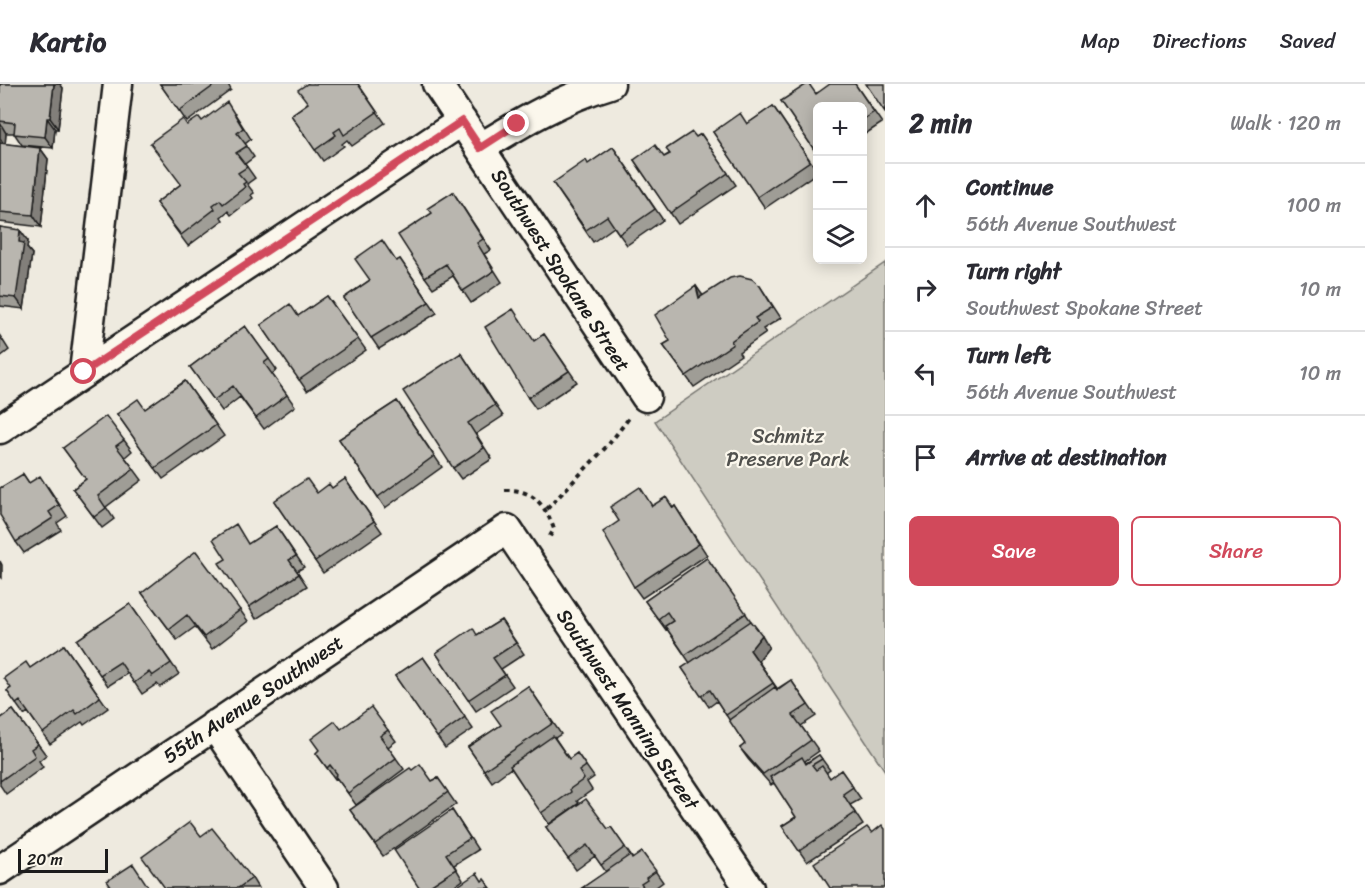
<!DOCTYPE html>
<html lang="en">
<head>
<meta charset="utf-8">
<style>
	body { margin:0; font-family:Sriracha,sans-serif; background:#f2f2f3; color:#2b2b33 }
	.controls { position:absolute; right:18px; top:18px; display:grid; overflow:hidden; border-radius:9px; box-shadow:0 3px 15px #0003 }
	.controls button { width:54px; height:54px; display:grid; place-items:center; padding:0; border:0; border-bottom:2px solid #e1e1e2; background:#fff; color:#2b2b33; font:30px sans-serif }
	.scale { position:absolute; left:18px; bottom:15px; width:90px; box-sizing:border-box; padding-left:6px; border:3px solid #1c1c1c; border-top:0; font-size:16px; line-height:21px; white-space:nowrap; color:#1c1c1c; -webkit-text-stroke:4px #fbf7ec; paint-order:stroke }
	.stop { position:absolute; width:18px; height:18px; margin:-14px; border:4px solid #d1495b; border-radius:50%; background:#fff }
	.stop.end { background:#d1495b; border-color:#fff; box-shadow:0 2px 6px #0008 }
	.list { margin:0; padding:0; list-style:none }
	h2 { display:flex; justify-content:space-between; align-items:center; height:78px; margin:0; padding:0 24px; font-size:26px }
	h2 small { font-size:20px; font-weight:400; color:#7c7c81 }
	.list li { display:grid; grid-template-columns:39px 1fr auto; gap:18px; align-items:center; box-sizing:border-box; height:84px; padding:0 24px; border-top:2px solid #e1e1e2 }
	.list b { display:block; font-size:22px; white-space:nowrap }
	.list p { margin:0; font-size:20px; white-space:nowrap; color:#7c7c81 }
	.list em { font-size:20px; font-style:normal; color:#7c7c81 }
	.actions { display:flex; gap:12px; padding:18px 24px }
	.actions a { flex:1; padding:14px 0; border:2px solid #d1495b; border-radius:9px; text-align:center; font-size:21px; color:#d1495b }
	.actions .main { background:#d1495b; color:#fff }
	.icon { flex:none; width:33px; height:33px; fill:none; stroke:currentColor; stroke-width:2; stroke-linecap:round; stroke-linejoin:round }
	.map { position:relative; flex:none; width:885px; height:804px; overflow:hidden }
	header { display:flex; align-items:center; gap:36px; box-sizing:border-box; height:84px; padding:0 30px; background:#fff; border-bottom:2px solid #e1e1e2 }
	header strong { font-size:28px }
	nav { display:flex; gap:33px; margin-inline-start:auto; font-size:21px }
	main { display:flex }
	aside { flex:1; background:#fff }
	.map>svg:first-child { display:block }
</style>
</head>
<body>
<header>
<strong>Kartio</strong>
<nav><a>Map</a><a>Directions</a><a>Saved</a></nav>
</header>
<main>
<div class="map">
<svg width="885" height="804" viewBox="0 0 885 804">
	<rect width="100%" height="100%" fill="#eeeadf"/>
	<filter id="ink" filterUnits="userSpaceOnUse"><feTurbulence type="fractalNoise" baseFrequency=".0167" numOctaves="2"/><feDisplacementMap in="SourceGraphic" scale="12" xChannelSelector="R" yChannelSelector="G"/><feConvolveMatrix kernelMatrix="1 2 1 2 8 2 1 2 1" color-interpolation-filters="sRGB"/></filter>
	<g filter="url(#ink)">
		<path fill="#ceccc2" stroke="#75746f" stroke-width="1.5" d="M 885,179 L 885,687 L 655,337 Z"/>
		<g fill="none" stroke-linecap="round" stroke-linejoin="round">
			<g stroke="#1c1c1c" stroke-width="33">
				<path id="minor" d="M 437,0 L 646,313
					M 480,64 C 522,38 563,14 610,0
					M 84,288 L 118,0
					M 0,345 L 462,37
					M 214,641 L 324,804
					M 0,786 L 507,445 L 749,804"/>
			</g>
			<path stroke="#1c1c1c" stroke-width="4" stroke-dasharray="4.5 4.5" stroke-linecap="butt" d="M 505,406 C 532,405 545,420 554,445 L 549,454
				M 547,425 L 609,360 L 629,334"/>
			<use href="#minor" stroke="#fbf7ec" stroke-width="28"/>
		</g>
		<path fill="#9f9d96" stroke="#1c1c1c" stroke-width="1.5" d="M 0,0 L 60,0 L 63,4 L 58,45 L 55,45 L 53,64 L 22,61 L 14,49 L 6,49 L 5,60 L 40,64 L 48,75 L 41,143 L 0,138 Z
			M 160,0 L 228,0 L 231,6 L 187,38 Z
			M 358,0 L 385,39 L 352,62 L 347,56 L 342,60 L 344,62 L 323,77 L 291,31 L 308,19 Z
			M 855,0 L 882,39 L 862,52 L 862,22 L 818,22 L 818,71 L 781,17 Z
			M 773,22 L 818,88 L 765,124 L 713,48 L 747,40 Z
			M 235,30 L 251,55 L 245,60 L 254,73 L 245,80 L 255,94 L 247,100 L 254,109 L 251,111 L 253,114 L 231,131 L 228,127 L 221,133 L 223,136 L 188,162 L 156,119 L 181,100 L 202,37 Z
			M 701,50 L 736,101 L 678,140 L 634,76 L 664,73 Z
			M 613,63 L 663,136 L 627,161 L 614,143 L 593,158 L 553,99 L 588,80 Z
			M 453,108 L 491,166 L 484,170 L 502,198 L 471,219 L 453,192 L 433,204 L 425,193 L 432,129 Z
			M 0,143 L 28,157 L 27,164 L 32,170 L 24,225 L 0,222 Z
			M 400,175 L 437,229 L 379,265 L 344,214 Z
			M 696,202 L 702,212 L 760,202 L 781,234 L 763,245 L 766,249 L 739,268 L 741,271 L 694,303 L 663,261 L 670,257 Z
			M 327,212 L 366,266 L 307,307 L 261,241 L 298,232 Z
			M 245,242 L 277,286 L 272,290 L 295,322 L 264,345 L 240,313 L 222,327 L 190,283 Z
			M 544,250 L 577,298 L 536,325 L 528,314 L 534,257 Z
			M 0,252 L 9,266 L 0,273 Z
			M 461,269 L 503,332 L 476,350 L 492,375 L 461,395 L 453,384 Z
			M 185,297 L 224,352 L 163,395 L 117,330 L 145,325 Z
			M 397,317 L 442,383 L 385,424 L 339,355 Z
			M 124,356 L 132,367 L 125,373 L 142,396 L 106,423 L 114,435 L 102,444 L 73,405 L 86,395 L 63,364 Z
			M 23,390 L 29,399 L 48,403 L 67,432 L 57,439 L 61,446 L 24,469 L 16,458 Z
			M 345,395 L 382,448 L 323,489 L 274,417 L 317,409 L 332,404 Z
			M 653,422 L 673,424 L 675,422 L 707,471 L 642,514 L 634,503 L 619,437 Z
			M 276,442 L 304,483 L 297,487 L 307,502 L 256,535 L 249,523 L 249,460 Z
			M 707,474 L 769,563 L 758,577 L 777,605 L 791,596 L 816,632 L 801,642 L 819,667 L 805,677 L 806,679 L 819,671 L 830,686 L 826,689 L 830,694 L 841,686 L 861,715 L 850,721 L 863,741 L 807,778 L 782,742 L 796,733 L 774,699 L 771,701 L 748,675 L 740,664 L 745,660 L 717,617 L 709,623 L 682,584 L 690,579 L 667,545 L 666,546 L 645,517 Z
			M 142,509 L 240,526 L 248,537 L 212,565 L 195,543 L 177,556 Z
			M 130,520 L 179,590 L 160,603 L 157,600 L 142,610 L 128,589 L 108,602 L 77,556 Z
			M 501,536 L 524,570 L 501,585 L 513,602 L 476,627 L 436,569 L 477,551 Z
			M 64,561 L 108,624 L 84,641 L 82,638 L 50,660 L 28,628 L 24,631 L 7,607 L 11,604 L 30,584 Z
			M 423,573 L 473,645 L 445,664 L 395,592 Z
			M 528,602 L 561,650 L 555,654 L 569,675 L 577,669 L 594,693 L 587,698 L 592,706 L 577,717 L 579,719 L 549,740 L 511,684 L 492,698 L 468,663 L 501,641 Z
			M 13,626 L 46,671 L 39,677 L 43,683 L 6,710 L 0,701 L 0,635 Z
			M 341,645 L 388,646 L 396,657 L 388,663 L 404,685 L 356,721 L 337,694 L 335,695 L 316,669 Z
			M 412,686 L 432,697 L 438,694 L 456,720 L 383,772 L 350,726 Z
			M 452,726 L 478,766 L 454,781 L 463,796 L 452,804 L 419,804 Z
			M 546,743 L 608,745 L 611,743 L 633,775 L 642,768 L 663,798 L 655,804 L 582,804 L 606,788 L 595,772 L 576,786 Z
			M 201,752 L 252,794 L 258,804 L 165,804 Z"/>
		<path fill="#827f7a" stroke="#1c1c1c" stroke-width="1.5" d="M 54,0 L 60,0 L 63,4 L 58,45 L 50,34 Z
			M 47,34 L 55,45 L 53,64 L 45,53 Z
			M 0,39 L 6,49 L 5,62 L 0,54 Z
			M 40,64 L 48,75 L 41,143 L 33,131 Z
			M 20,146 L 28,157 L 27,164 L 32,170 L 24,225 L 16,214 L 19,158 Z
			M 696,202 L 704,213 L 699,214 Z
			M 0,477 L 2,481 L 2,494 L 0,492 Z
			M 762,551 L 769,563 L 758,577 L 781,610 L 750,566 Z"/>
		<path fill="#b9b6af" stroke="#1c1c1c" stroke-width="1.5" d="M 0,0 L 54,0 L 50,34 L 47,34 L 45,53 L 14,50 L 15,39 L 0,37 Z
			M 160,0 L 216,0 L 179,27 Z
			M 307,0 L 358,0 L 377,28 L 344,51 L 340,44 L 334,48 L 336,51 L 315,66 L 291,31 L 308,19 L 298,6 Z
			M 807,0 L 809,0 L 816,10 L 830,0 L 855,0 L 874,28 L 862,36 L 862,22 L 818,22 L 818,66 L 815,67 L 781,17 Z
			M 866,0 L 885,0 L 885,28 Z
			M 227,18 L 243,44 L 237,49 L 247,62 L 236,69 L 247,83 L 238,89 L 246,98 L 243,100 L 245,103 L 223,120 L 220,116 L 213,121 L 215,125 L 181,151 L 156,119 L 181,100 L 150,59 L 183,35 L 187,41 L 199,33 L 202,37 Z
			M 773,22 L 810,77 L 757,113 L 713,48 L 740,29 L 747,40 Z
			M 692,48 L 696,53 L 701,50 L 728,89 L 670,129 L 634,76 L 655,61 L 664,73 L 670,70 L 666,65 Z
			M 0,59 L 40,64 L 33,131 L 0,128 Z
			M 613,63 L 655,125 L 619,150 L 607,132 L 586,146 L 553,99 L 586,76 L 588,80 Z
			M 453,108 L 483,155 L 477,159 L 494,187 L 463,207 L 446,180 L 425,193 L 398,151 L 432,129 L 428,124 Z
			M 0,143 L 20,146 L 19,158 L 24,159 L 16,214 L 0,212 Z
			M 382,156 L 396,177 L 400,175 L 429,218 L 371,254 L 344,214 L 370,196 L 355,175 Z
			M 740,192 L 752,195 L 760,202 L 773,223 L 755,234 L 758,238 L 731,257 L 733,260 L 686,292 L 663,261 L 670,257 L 655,231 L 696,202 L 699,214 L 730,194 Z
			M 327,212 L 358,255 L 299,296 L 261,241 L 290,220 L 298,232 Z
			M 513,225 L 534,257 L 544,250 L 569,287 L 528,314 L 485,243 Z
			M 245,242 L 269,275 L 264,279 L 287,311 L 256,334 L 233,302 L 214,316 L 190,283 Z
			M 461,269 L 495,321 L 468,339 L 484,364 L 453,384 L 403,307 Z
			M 185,297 L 216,341 L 155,384 L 117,330 L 138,315 L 145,325 Z
			M 397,317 L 434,372 L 378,413 L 339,355 Z
			M 106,332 L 124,356 L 116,362 L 134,385 L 98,412 L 106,424 L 94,433 L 73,405 L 86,395 L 63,364 Z
			M 23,390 L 29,399 L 40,392 L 59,421 L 49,428 L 53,434 L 16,458 L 0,431 L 0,404 Z
			M 307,395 L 317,409 L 329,400 L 332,404 L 345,395 L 374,437 L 315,477 L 274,417 Z
			M 640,403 L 652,422 L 666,413 L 673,424 L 675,422 L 699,460 L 634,503 L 603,448 L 619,437 L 610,423 Z
			M 236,440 L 248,460 L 276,442 L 296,472 L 289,476 L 299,490 L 249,523 L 219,479 L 226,475 L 213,455 Z
			M 196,467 L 240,526 L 204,553 L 187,531 L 169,545 L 142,509 Z
			M 707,474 L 746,529 L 685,571 L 665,542 L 673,537 L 667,528 L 658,535 L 645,517 Z
			M 130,520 L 171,579 L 152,592 L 149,588 L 134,599 L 120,578 L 100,591 L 77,556 Z
			M 501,536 L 516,559 L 493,574 L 505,591 L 468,616 L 436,569 L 473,544 L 477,551 Z
			M 751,537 L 762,551 L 750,566 L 773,599 L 726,631 L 710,606 L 701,612 L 682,584 Z
			M 64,561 L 100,613 L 77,630 L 74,626 L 43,649 L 20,617 L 16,620 L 7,607 L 11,604 L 4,594 L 26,578 L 30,584 Z
			M 423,573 L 465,633 L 437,653 L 395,592 Z
			M 791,596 L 808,621 L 793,631 L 811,656 L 763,690 L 740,664 L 745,660 L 729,636 L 775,603 L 777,606 Z
			M 528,602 L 553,639 L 484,686 L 468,663 L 501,641 L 491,627 Z
			M 371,623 L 388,646 L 380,652 L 396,674 L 348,709 L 335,692 L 337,690 L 330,681 L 327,684 L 316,669 L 319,666 L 311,655 L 335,637 L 341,645 Z
			M 13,626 L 38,660 L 31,665 L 35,672 L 0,697 L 0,635 Z
			M 553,652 L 569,675 L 577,669 L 586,682 L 579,687 L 584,695 L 570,705 L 571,708 L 541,729 L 510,682 Z
			M 819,671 L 822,675 L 812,681 L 816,686 L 822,682 L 830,694 L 841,686 L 853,703 L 843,710 L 855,729 L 799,767 L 782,742 L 796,733 L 770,693 L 802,673 L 806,680 Z
			M 420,680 L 432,697 L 438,694 L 448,708 L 375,760 L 350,726 L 410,684 L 412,686 Z
			M 586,715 L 608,745 L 611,743 L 625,763 L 601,781 L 587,761 L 568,775 L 546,743 Z
			M 452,726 L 470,754 L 446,770 L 456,785 L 427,804 L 419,804 L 394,766 Z
			M 190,738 L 201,752 L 212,744 L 252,794 L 238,804 L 165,804 L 142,773 Z
			M 882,741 L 885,745 L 885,804 L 830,804 L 814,779 L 867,743 L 872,749 Z
			M 642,768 L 656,787 L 646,794 L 647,796 L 641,800 L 644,804 L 582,804 L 630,771 L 632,775 Z
			M 133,780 L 149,804 L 109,804 L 111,803 L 107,797 Z
			M 477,789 L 482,797 L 484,795 L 491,804 L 455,804 Z"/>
	</g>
	<g fill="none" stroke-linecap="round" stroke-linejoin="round" filter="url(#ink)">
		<path stroke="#d1495b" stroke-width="8" d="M 84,288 L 462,37 L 480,64 L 517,40"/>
	</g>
	<g text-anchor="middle" stroke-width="4.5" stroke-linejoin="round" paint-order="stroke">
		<g font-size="20" fill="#1c1c1c" stroke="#fbf7ec">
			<text transform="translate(561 186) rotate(57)" y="7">Southwest Spokane Street</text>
			<text transform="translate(253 615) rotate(-34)" y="7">55th Avenue Southwest</text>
			<text transform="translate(628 625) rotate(56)" y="7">Southwest Manning Street</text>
		</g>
		<g font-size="20" fill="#51514e" stroke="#fbf7ec">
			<text x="788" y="359">Schmitz<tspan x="788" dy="23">Preserve Park</tspan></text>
		</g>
	</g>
</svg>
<div class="controls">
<button>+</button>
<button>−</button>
<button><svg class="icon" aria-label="layers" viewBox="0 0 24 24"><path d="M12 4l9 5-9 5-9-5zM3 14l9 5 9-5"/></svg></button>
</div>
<div class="scale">20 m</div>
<div class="stop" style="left:84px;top:288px"></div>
<div class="stop end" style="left:517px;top:40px"></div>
</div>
<aside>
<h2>2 min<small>Walk · 120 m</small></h2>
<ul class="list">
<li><svg class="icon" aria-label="ahead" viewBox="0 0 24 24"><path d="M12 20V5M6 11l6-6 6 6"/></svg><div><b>Continue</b><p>56th Avenue Southwest</p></div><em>100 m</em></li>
<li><svg class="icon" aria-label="right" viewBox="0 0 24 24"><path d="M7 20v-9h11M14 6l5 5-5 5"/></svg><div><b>Turn right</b><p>Southwest Spokane Street</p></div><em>10 m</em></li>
<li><svg class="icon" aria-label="left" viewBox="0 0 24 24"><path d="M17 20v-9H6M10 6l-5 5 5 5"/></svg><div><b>Turn left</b><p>56th Avenue Southwest</p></div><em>10 m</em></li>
<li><svg class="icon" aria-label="arrive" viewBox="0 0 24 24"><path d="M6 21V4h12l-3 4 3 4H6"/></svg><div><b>Arrive at destination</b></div></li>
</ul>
<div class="actions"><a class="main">Save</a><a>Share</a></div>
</aside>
</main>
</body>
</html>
